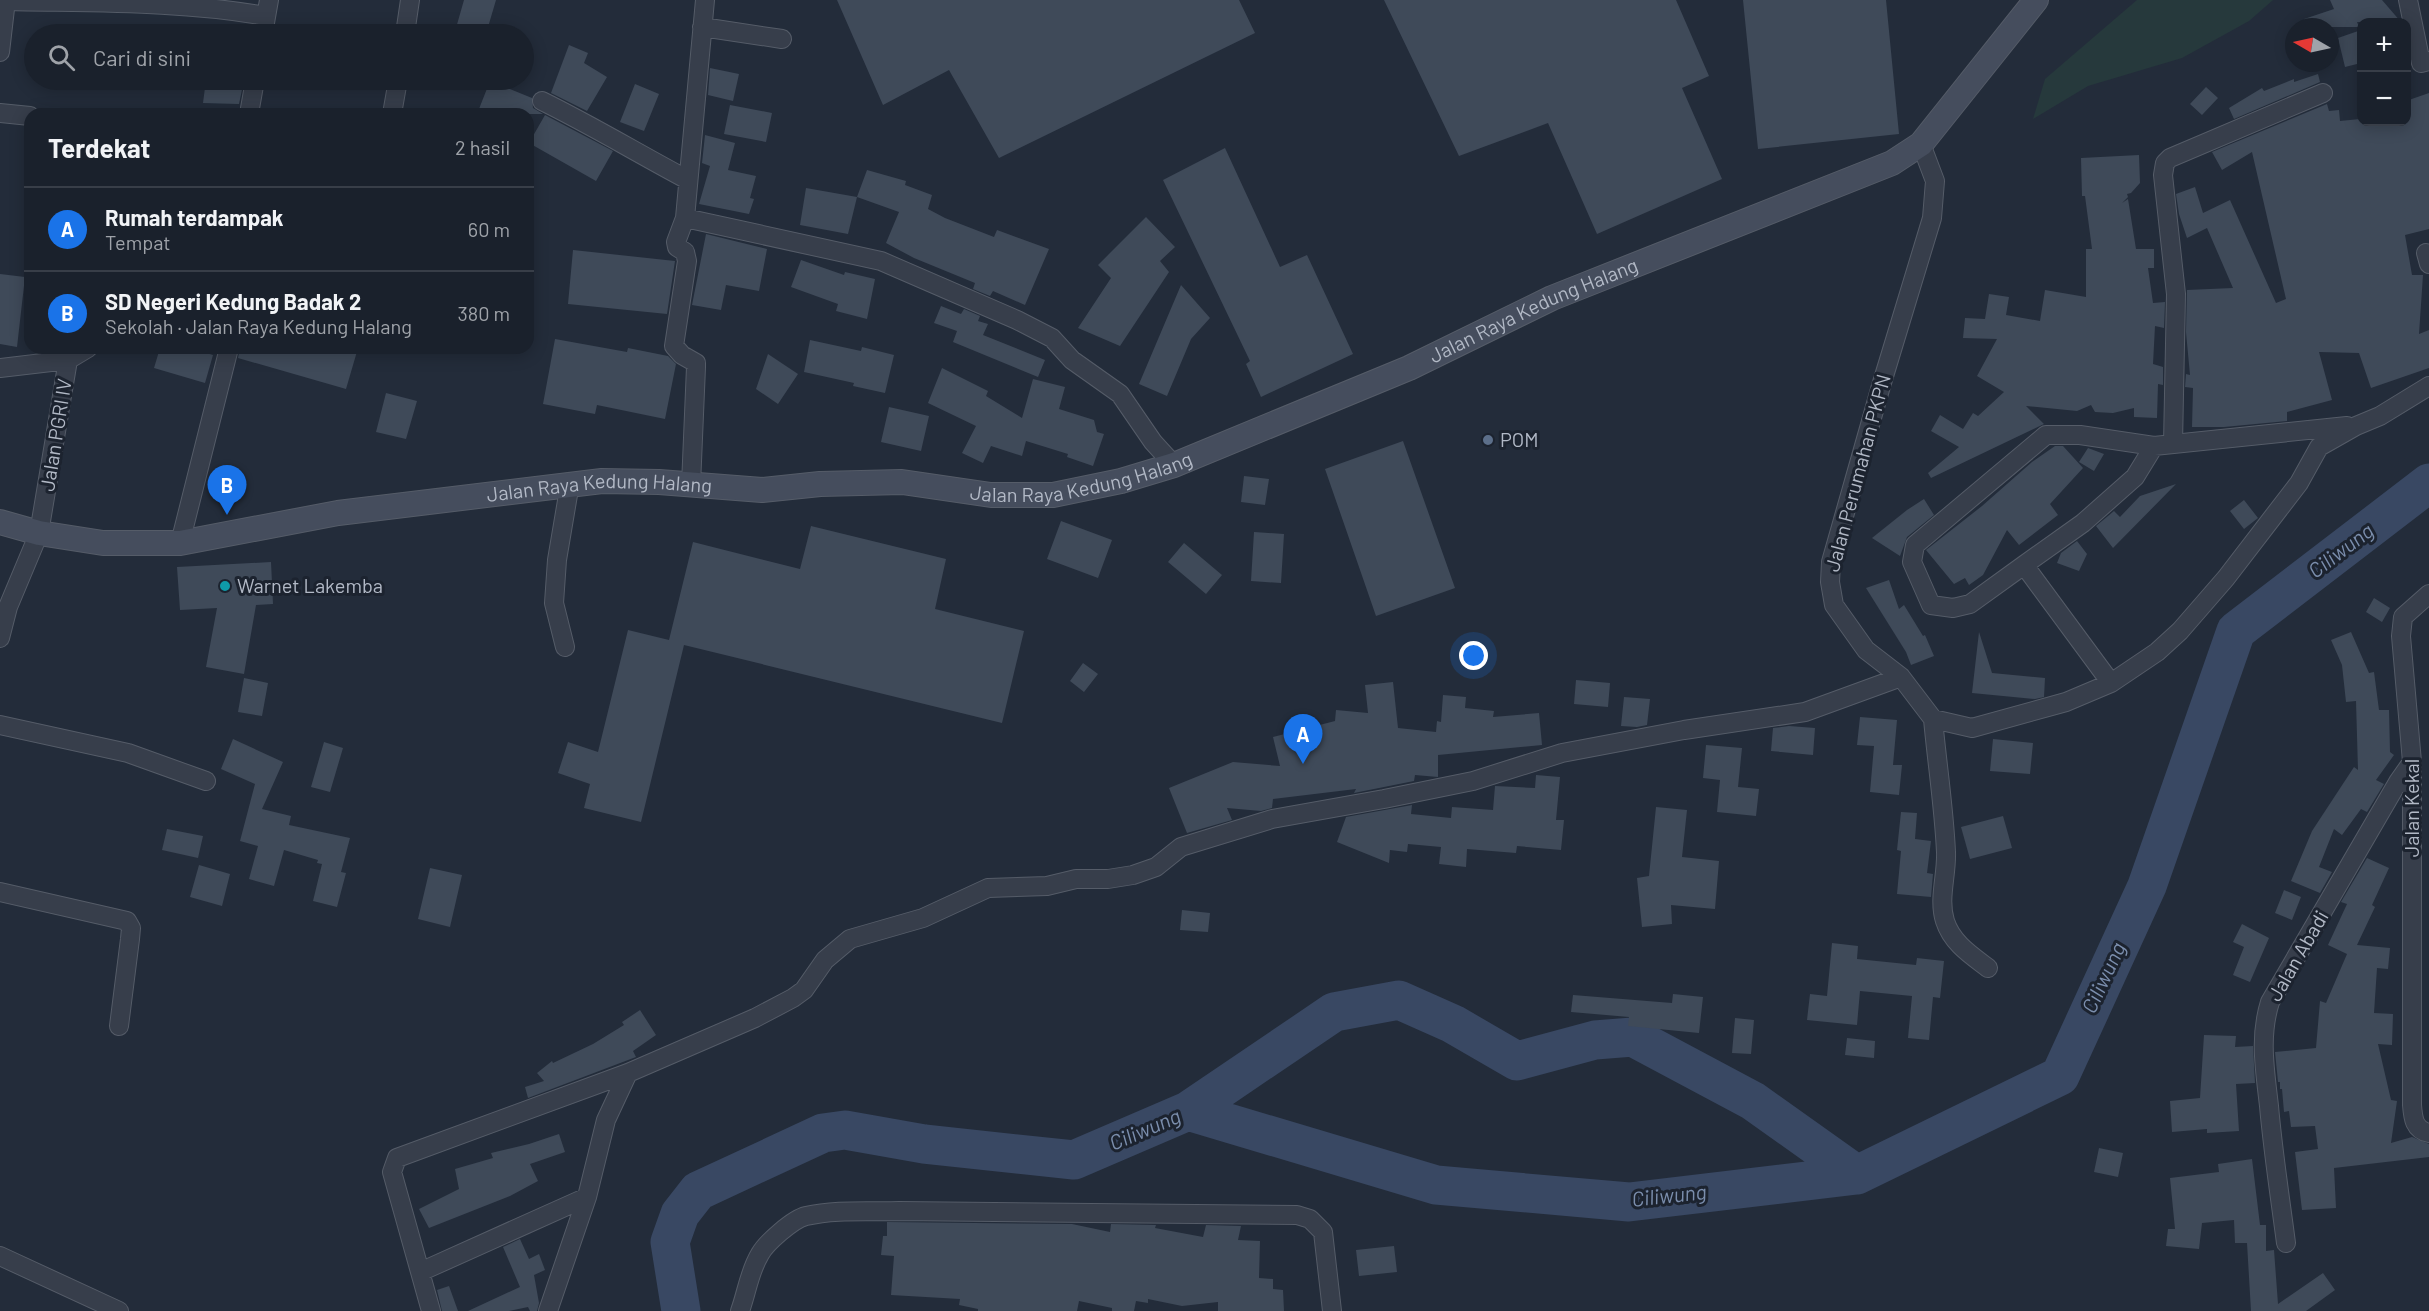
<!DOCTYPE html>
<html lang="id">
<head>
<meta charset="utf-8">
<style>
	body { margin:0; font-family:Barlow,sans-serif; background:#272e38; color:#f1f3f6 }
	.controls { position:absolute; right:18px; top:18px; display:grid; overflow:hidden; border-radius:12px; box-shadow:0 3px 15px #0003 }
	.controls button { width:54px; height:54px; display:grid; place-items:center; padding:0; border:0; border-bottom:2px solid #383e48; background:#1a212c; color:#f1f3f6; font:30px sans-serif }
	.compass { position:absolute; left:2285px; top:18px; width:54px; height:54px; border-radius:50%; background:#1a212c; box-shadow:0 3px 15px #0003; rotate:279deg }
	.you { position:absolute; left:1474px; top:656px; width:21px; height:21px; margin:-15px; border:4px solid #fff; border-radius:50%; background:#1a73e8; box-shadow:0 0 0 9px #1a73e833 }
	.badge { display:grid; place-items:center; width:39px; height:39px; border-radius:50%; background:#1a73e8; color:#fff; font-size:20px; font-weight:700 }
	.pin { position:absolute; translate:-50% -50px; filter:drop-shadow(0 2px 3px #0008) }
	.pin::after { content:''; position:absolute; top:32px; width:21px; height:18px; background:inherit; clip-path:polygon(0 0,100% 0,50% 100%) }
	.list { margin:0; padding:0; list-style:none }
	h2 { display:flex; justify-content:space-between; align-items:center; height:78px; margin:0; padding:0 24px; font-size:26px }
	h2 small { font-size:20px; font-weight:400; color:#9fa3a9 }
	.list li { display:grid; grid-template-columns:39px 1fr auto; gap:18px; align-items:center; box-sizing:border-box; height:84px; padding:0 24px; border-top:2px solid #383e48 }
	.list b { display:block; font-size:22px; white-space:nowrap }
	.list p { margin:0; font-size:20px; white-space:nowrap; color:#9fa3a9 }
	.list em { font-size:20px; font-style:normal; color:#9fa3a9 }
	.icon { flex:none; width:33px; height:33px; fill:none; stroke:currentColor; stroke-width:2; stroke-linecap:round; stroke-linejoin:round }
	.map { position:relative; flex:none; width:2429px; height:1311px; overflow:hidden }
	.search { position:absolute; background:#1a212c; box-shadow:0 3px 15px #0003; left:24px; top:24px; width:510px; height:66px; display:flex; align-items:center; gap:15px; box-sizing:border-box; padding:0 21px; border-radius:33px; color:#9fa3a9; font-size:22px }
	.panel { position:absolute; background:#1a212c; box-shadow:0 3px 15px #0003; left:24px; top:108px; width:510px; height:246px; border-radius:18px }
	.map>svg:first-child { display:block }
</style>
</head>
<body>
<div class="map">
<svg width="2429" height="1311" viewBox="0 0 2429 1311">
	<rect width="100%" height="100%" fill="#232c3a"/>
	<path fill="#26393c" d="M 2137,0 L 2273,0 L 2249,21 L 2182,58 L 2088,86 L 2033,119 L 2045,79 Z"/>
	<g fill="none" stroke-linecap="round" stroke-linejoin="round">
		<path stroke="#394863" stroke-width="39" d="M 1188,1111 L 1334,1012 L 1399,1000 L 1453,1024 L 1517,1061 L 1595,1040 L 1633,1037 L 1753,1101 L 1857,1175
			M 681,1311 L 670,1242 L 680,1214 L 698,1191 L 823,1133 L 845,1130 L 924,1144 L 1074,1160 L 1188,1111 L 1436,1185 L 1629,1202 L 1857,1175 L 2060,1076 L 2147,886 L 2236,631 L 2429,483"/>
	</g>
	<path fill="#3f4a59" d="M 464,0 L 496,0 L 486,34 L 478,34 L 456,28 Z
		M 837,0 L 1239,0 L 1255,33 L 999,158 L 949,70 L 883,105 Z
		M 1384,0 L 1676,0 L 1709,76 L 1682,88 L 1722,179 L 1597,234 L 1548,123 L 1459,156 Z
		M 1743,0 L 1886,0 L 1899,134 L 1758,149 Z
		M 2330,0 L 2382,0 L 2401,22 L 2357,22 L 2359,27 L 2301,27 L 2309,22 L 2304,22 L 2304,19 L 2334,9 Z
		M 2361,30 L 2361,63 L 2345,67 L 2338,38 Z
		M 569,45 L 588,53 L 584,63 L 607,77 L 587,111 L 551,93 Z
		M 710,68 L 739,74 L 733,101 L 708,95 Z
		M 2318,74 L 2320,82 L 2234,119 L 2229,108 L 2262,88 L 2264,91 L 2294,79 L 2294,82 Z
		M 206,80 L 244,80 L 239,104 L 203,103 Z
		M 490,81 L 532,98 L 533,108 L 543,114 L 477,114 Z
		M 635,84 L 659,94 L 644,131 L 620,122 Z
		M 2206,87 L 2218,98 L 2202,115 L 2190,104 Z
		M 2429,93 L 2429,229 L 2405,235 L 2412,275 L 2423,275 L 2419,334 L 2429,330 L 2429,368 L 2371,388 L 2359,353 L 2319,352 L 2332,400 L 2287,412 L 2287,421 L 2224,427 L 2192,427 L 2193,388 L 2185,387 L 2186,374 L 2190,375 L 2186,332 L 2187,290 L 2233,288 L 2207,228 L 2187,238 L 2179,214 L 2176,194 L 2195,187 L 2203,213 L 2230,200 L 2276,303 L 2286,299 L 2252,152 L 2222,170 L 2212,152 L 2327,104 L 2329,111 L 2339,110 L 2340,121 L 2360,119 L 2360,122 L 2406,122 L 2406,101 Z
		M 730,105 L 772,113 L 766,142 L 724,134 Z
		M 545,115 L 613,151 L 596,181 L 529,143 Z
		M 705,135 L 735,143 L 728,170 L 756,176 L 750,198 L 754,199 L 749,214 L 699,204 L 710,166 L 702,163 Z
		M 1225,148 L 1280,267 L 1307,255 L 1353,354 L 1261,397 L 1246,364 L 1250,361 L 1163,180 Z
		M 2139,155 L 2140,183 L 2131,193 L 2127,194 L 2128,197 L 2122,203 L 2128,199 L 2136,249 L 2154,249 L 2154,268 L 2148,268 L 2153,303 L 2165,302 L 2164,328 L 2155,326 L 2153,364 L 2163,367 L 2163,385 L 2158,384 L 2157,418 L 2134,417 L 2134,408 L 2113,413 L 2095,412 L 2091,405 L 2077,411 L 2026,406 L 2044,424 L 1931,478 L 1928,473 L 1959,447 L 1931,431 L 1940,415 L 1963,429 L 1973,413 L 1978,416 L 2004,392 L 1977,376 L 1997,339 L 1963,338 L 1965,318 L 1985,319 L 1989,294 L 2009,297 L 2006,315 L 2040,321 L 2045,290 L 2086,297 L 2086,249 L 2092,249 L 2085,196 L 2082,196 L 2081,158 Z
		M 867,170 L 906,181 L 905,185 L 932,195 L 928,209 L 945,218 L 994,237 L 997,230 L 1049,249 L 1025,305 L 993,291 L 990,296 L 973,289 L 975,283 L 914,258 L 886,243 L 899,212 L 857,197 Z
		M 806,188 L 857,197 L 848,234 L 800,225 Z
		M 1146,217 L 1175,247 L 1160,261 L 1169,272 L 1120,346 L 1078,328 L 1111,278 L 1098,265 Z
		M 706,234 L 767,249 L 759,291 L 726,285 L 721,310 L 692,305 Z
		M 573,250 L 675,261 L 667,314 L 568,304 Z
		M 801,260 L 844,275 L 845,272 L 875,279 L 867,319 L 836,311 L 838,304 L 791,287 Z
		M 0,274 L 25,277 L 17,347 L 0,344 Z
		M 1181,285 L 1210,318 L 1191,339 L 1167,396 L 1139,384 Z
		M 941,306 L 961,314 L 964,309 L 980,316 L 978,321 L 988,324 L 983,335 L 1045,360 L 1038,377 L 953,342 L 957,331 L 934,323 Z
		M 555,339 L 627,352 L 628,348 L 668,356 L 676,364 L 665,419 L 597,405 L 595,414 L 543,404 Z
		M 810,340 L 861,351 L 862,347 L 894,355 L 885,393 L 853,386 L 854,383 L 804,372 Z
		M 160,348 L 189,348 L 213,355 L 205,383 L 154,368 Z
		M 240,348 L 358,348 L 346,389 L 238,358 Z
		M 768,354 L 798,374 L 778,404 L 756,389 Z
		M 942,368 L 988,391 L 986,396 L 1022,418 L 1033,379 L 1065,387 L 1059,409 L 1094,420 L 1097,432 L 1104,434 L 1093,466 L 1067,457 L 1068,454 L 1026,441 L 1022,456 L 991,446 L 983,463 L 962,453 L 976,426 L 928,403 Z
		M 386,393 L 417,401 L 406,439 L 376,432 Z
		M 889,407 L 929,416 L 921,451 L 881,442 Z
		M 1403,441 L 1455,588 L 1376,616 L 1325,469 Z
		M 2055,446 L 2063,446 L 2083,468 L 2050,504 L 2058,515 L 2019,545 L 2007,530 L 1983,575 L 1969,585 L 1965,578 L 1954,584 L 1926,550 L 1982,506 L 2032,462 Z
		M 2088,448 L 2104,454 L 2094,471 L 2079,462 Z
		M 1244,476 L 1269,479 L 1265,505 L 1241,502 Z
		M 2176,484 L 2113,548 L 2096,526 L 2114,511 L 2120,517 L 2140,496 Z
		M 1924,499 L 1934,515 L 1907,537 L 1900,556 L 1872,538 L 1907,510 Z
		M 2244,500 L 2258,518 L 2244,529 L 2230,511 Z
		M 1061,521 L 1112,540 L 1098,578 L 1047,559 Z
		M 811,526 L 946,559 L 935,609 L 1024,631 L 1002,723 L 684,645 L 641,822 L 584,808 L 590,784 L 558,773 L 568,742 L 598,752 L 628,630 L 669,640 L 693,542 L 800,569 Z
		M 1254,532 L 1284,534 L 1281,583 L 1251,581 Z
		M 2077,541 L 2087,554 L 2079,571 L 2057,563 L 2061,553 Z
		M 1184,543 L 1222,575 L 1206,594 L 1168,562 Z
		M 271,562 L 273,604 L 256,605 L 244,674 L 206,667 L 217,608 L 180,610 L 177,567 Z
		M 1889,580 L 1899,609 L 1904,605 L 1923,636 L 1925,635 L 1934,656 L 1911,665 L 1906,652 L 1866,588 Z
		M 2374,598 L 2390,608 L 2382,622 L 2366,612 Z
		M 1979,632 L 1992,673 L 2045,678 L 2044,697 L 2035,699 L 1972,693 Z
		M 2351,632 L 2369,673 L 2374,672 L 2379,710 L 2389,710 L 2390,752 L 2394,755 L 2376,780 L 2384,784 L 2367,812 L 2361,809 L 2342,835 L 2334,829 L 2319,867 L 2332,872 L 2320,893 L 2291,881 L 2312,831 L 2354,767 L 2358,770 L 2356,701 L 2346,702 L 2342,665 L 2331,640 Z
		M 1083,663 L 1098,674 L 1084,692 L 1070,681 Z
		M 244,678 L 268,683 L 262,716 L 238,712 Z
		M 1576,680 L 1610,683 L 1608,707 L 1574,704 Z
		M 1393,682 L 1398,728 L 1436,732 L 1437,721 L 1441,722 L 1443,695 L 1466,697 L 1465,708 L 1494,711 L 1493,717 L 1539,713 L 1542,745 L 1438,755 L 1438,777 L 1415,775 L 1414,781 L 1354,793 L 1356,789 L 1273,799 L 1272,808 L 1261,811 L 1227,808 L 1232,820 L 1187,833 L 1169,788 L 1233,762 L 1280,766 L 1273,737 L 1335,721 L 1336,710 L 1368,713 L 1365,685 Z
		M 1624,697 L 1650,699 L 1647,725 L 1637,727 L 1621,726 Z
		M 1860,717 L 1897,720 L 1893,765 L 1902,765 L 1899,795 L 1870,792 L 1874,746 L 1857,745 Z
		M 1789,726 L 1815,728 L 1813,755 L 1771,751 L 1773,728 Z
		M 233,739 L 283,762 L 262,809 L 291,816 L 289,825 L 350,838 L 341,872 L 346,873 L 337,907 L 313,901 L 322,864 L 317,863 L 318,860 L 284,850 L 274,886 L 249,879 L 258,846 L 240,841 L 255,784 L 221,769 Z
		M 1993,739 L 2033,743 L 2030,774 L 1990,771 Z
		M 324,742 L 343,748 L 330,792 L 311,787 Z
		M 1706,745 L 1742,748 L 1738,787 L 1759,789 L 1756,816 L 1717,812 L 1720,780 L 1703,778 Z
		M 1536,775 L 1560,777 L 1556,820 L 1564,820 L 1561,850 L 1517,846 L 1516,853 L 1467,849 L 1466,867 L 1439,864 L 1441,847 L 1408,844 L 1407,852 L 1390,850 L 1389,863 L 1337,842 L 1346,817 L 1412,805 L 1411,814 L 1451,818 L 1452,807 L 1493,810 L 1495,786 L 1535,788 Z
		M 1656,807 L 1687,810 L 1682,857 L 1719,861 L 1715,909 L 1671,905 L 1672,924 L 1642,927 L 1637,878 L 1649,876 Z
		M 1901,812 L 1917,813 L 1915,839 L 1931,841 L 1927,873 L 1933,874 L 1931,897 L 1897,894 L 1901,851 L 1897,850 Z
		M 2003,816 L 2012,848 L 1970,859 L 1961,827 Z
		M 167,829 L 203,836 L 198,858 L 162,850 Z
		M 2367,858 L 2389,868 L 2372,905 L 2375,907 L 2357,945 L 2390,948 L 2388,969 L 2377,968 L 2374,1013 L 2393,1014 L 2392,1045 L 2378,1044 L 2391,1100 L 2397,1101 L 2391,1143 L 2412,1137 L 2429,1144 L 2429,1157 L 2334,1168 L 2336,1208 L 2302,1210 L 2295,1152 L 2318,1149 L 2315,1126 L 2291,1127 L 2289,1111 L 2284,1112 L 2282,1089 L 2280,1089 L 2280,1082 L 2278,1082 L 2275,1052 L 2316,1048 L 2320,1001 L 2326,1003 L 2347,954 L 2328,945 L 2347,904 L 2341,902 Z
		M 199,865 L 230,874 L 222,906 L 190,897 Z
		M 430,868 L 462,875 L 450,927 L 418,919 Z
		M 2284,890 L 2301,897 L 2292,920 L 2275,913 Z
		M 1182,910 L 1210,913 L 1208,932 L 1180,930 Z
		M 2242,924 L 2269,938 L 2250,982 L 2233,975 L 2244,947 L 2233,942 Z
		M 1832,943 L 1858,946 L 1857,959 L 1916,965 L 1917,958 L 1944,961 L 1940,998 L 1933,997 L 1929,1040 L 1908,1038 L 1912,996 L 1860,991 L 1857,1025 L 1807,1020 L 1810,994 L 1827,996 Z
		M 1673,994 L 1703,997 L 1699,1033 L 1628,1026 L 1629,1017 L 1571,1012 L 1573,995 L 1672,1003 Z
		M 640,1010 L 656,1035 L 633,1051 L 636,1057 L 528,1098 L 525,1087 L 544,1081 L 537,1073 L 552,1061 L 553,1063 L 593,1044 L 624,1025 L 622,1022 Z
		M 1735,1018 L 1754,1020 L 1751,1054 L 1732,1053 Z
		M 2204,1035 L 2236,1036 L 2235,1047 L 2253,1046 L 2255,1083 L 2236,1084 L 2239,1131 L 2207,1133 L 2207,1129 L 2172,1132 L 2170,1101 L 2200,1098 Z
		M 1847,1038 L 1875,1041 L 1874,1058 L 1845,1055 Z
		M 559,1134 L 565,1152 L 530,1164 L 538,1181 L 510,1196 L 429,1228 L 419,1209 L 459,1189 L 455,1169 L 493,1158 L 491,1153 L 529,1144 Z
		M 2099,1148 L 2123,1153 L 2118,1177 L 2094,1172 Z
		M 2252,1159 L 2260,1225 L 2266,1225 L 2266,1251 L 2274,1250 L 2278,1304 L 2323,1273 L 2335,1290 L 2306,1311 L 2251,1311 L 2247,1243 L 2235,1243 L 2234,1220 L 2202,1223 L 2199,1249 L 2166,1246 L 2168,1229 L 2175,1229 L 2170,1178 L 2219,1172 L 2218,1164 Z
		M 887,1222 L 1072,1224 L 1110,1232 L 1111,1224 L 1156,1225 L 1155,1228 L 1203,1237 L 1206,1225 L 1241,1226 L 1238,1240 L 1260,1241 L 1259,1278 L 1273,1279 L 1273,1289 L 1283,1290 L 1284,1311 L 1218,1311 L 1218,1302 L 1182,1306 L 1148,1299 L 1148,1303 L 1136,1301 L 1134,1311 L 1112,1311 L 1112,1308 L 1079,1301 L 1077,1311 L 978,1311 L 978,1309 L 959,1305 L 960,1299 L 891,1295 L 894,1256 L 881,1255 L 883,1236 L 887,1236 Z
		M 520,1239 L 529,1259 L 539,1254 L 545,1270 L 534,1275 L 539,1303 L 537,1311 L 530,1311 L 528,1307 L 509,1311 L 468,1311 L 520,1287 L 503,1247 Z
		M 1394,1246 L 1397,1272 L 1359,1276 L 1356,1250 Z
		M 449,1286 L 458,1311 L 442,1311 L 437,1290 Z"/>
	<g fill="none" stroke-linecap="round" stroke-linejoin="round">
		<g stroke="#555c68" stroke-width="20">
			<path id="street" d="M 2408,0 L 2421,63 L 2429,61
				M 6,1 C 93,3 181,1 266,16
				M 702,27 L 782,39
				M 263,34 L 269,0
				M 405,34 L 410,0
				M 0,52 L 6,0
				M 542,101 C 591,125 639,154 688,180
				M 0,113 L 30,116
				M 249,114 L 255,80
				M 392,114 L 398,80
				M 1921,144 L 1935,181 L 1932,218 L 1881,386 L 1831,562 L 1830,582 L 1834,605 L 1866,650 L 1901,677 L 1933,719 L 1972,728 L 2066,702 L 2111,683 L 2157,652 L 2180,631 L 2226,578 L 2299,483 L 2319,447 L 2356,426 L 2380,416 L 2429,386
				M 685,218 L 881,261 L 1017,320 L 1052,338 L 1072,360 L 1120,394 L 1153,442 L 1174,465
				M 2426,253 L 2429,264
				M 0,368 L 68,360
				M 2173,444 L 2176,294 L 2163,175 L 2165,163 L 2170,158 L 2323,93
				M 2154,446 L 2135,477 L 2083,523 L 2024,565 L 1970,604 L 1953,608 L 1931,605 L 1912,562 L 1915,545 L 2046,435 L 2080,435 L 2154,446 L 2347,426
				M 691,485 L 696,367 L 696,363 L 682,355 L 674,346 L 687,261 L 685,252 L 677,247 L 676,242 L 685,218 L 705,0
				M 180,543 L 229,348
				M 2024,565 L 2111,683
				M 2429,594 L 2403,617 L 2401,636 L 2412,762 L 2412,1105 C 2413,1118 2414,1130 2429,1133
				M 0,638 L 8,607 L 39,533 L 68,360 L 88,348
				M 565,647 L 554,603 L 557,560 L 570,483
				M 1933,719 C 1937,763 1944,808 1946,852 C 1947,875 1938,899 1945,921 C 1952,943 1971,955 1988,968
				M 0,725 L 128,753 L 206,781
				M 0,892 L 127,921 L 131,928 L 130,939 L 119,1026
				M 2286,1243 C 2280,1197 2273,1152 2269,1106 C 2265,1070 2259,1037 2270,1002 L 2398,782 L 2412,762
				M 0,1256 L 119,1311
				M 420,1272 L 587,1197
				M 431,1311 L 392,1172 L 397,1158 L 628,1073 L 755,1018 L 793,998 L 804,990 L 825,960 L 850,939 L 923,918 L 988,888 L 1047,886 L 1076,879 L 1108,879 L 1133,875 L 1156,867 L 1181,847 L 1272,819 L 1384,799 L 1473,781 L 1562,753 L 1684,730 L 1805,712 L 1901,677
				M 548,1311 L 587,1197 L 606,1120 L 628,1073
				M 740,1311 C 747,1292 749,1272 760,1254 C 766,1243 793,1219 806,1216 C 836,1209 869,1212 899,1211 L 1297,1215 L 1310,1219 L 1323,1232 L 1332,1311"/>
		</g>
		<g stroke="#555c68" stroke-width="26">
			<g id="secondary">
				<path id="s1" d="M 0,522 L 39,533 L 103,543 L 180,543 L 338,513 L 602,481 L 659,482 L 762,490 L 820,484 L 902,482 L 991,495 L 1053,495 L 1121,481 L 1174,465 L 1409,368 L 1552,298 L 1892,163 L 1921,144 L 2036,0"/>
			</g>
		</g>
		<use href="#street" stroke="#373e4b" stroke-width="18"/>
		<use href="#secondary" stroke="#454d5d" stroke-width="24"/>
	</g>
	<circle fill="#5c6f8a" stroke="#1c232f" stroke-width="2" cx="1488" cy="440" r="6"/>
	<circle fill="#0f9aa8" stroke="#1c232f" stroke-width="2" cx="225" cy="586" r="6"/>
	<g text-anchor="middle" stroke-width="6" stroke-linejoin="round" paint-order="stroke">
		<g font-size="20" fill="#b2b9c6" stroke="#1c232f">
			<text dy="7" stroke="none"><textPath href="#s1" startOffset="1578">Jalan Raya Kedung Halang</textPath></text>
			<text transform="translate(56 435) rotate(-81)" y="7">Jalan PGRI IV</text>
			<text dy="7" stroke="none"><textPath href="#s1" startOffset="1092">Jalan Raya Kedung Halang</textPath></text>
			<text transform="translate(1858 473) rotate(-75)" y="7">Jalan Perumahan PKPN</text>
			<text dy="7" stroke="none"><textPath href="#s1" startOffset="606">Jalan Raya Kedung Halang</textPath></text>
			<text transform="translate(2412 808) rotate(-90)" y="7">Jalan Kekal</text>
			<text transform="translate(2298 956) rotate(-60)" y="7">Jalan Abadi</text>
		</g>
		<g font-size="20" fill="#b2b9c6" stroke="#1c232f" text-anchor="start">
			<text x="1500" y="447">POM</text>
			<text x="237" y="593">Warnet Lakemba</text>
		</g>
		<g font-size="21" font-style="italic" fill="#7b8ead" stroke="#1c232f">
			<text transform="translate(2341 551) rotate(-37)" y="7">Ciliwung</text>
			<text transform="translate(2104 978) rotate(-65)" y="7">Ciliwung</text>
			<text transform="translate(1145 1130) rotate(-23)" y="7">Ciliwung</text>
			<text transform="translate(1669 1196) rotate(-6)" y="7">Ciliwung</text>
		</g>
	</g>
</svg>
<div class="controls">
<button>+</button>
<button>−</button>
</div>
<svg class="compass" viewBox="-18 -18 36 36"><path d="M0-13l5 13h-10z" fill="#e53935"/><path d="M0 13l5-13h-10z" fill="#9fa3a9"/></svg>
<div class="you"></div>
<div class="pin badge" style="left:1303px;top:764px">A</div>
<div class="pin badge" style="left:227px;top:515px">B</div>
<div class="search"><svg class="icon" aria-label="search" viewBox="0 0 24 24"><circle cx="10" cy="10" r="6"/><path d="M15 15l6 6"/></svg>Cari di sini</div>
<section class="panel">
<h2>Terdekat<small>2 hasil</small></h2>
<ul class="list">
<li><span class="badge">A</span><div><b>Rumah terdampak</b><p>Tempat</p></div><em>60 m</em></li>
<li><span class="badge">B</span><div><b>SD Negeri Kedung Badak 2</b><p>Sekolah · Jalan Raya Kedung Halang</p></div><em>380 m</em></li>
</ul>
</section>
</div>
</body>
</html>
